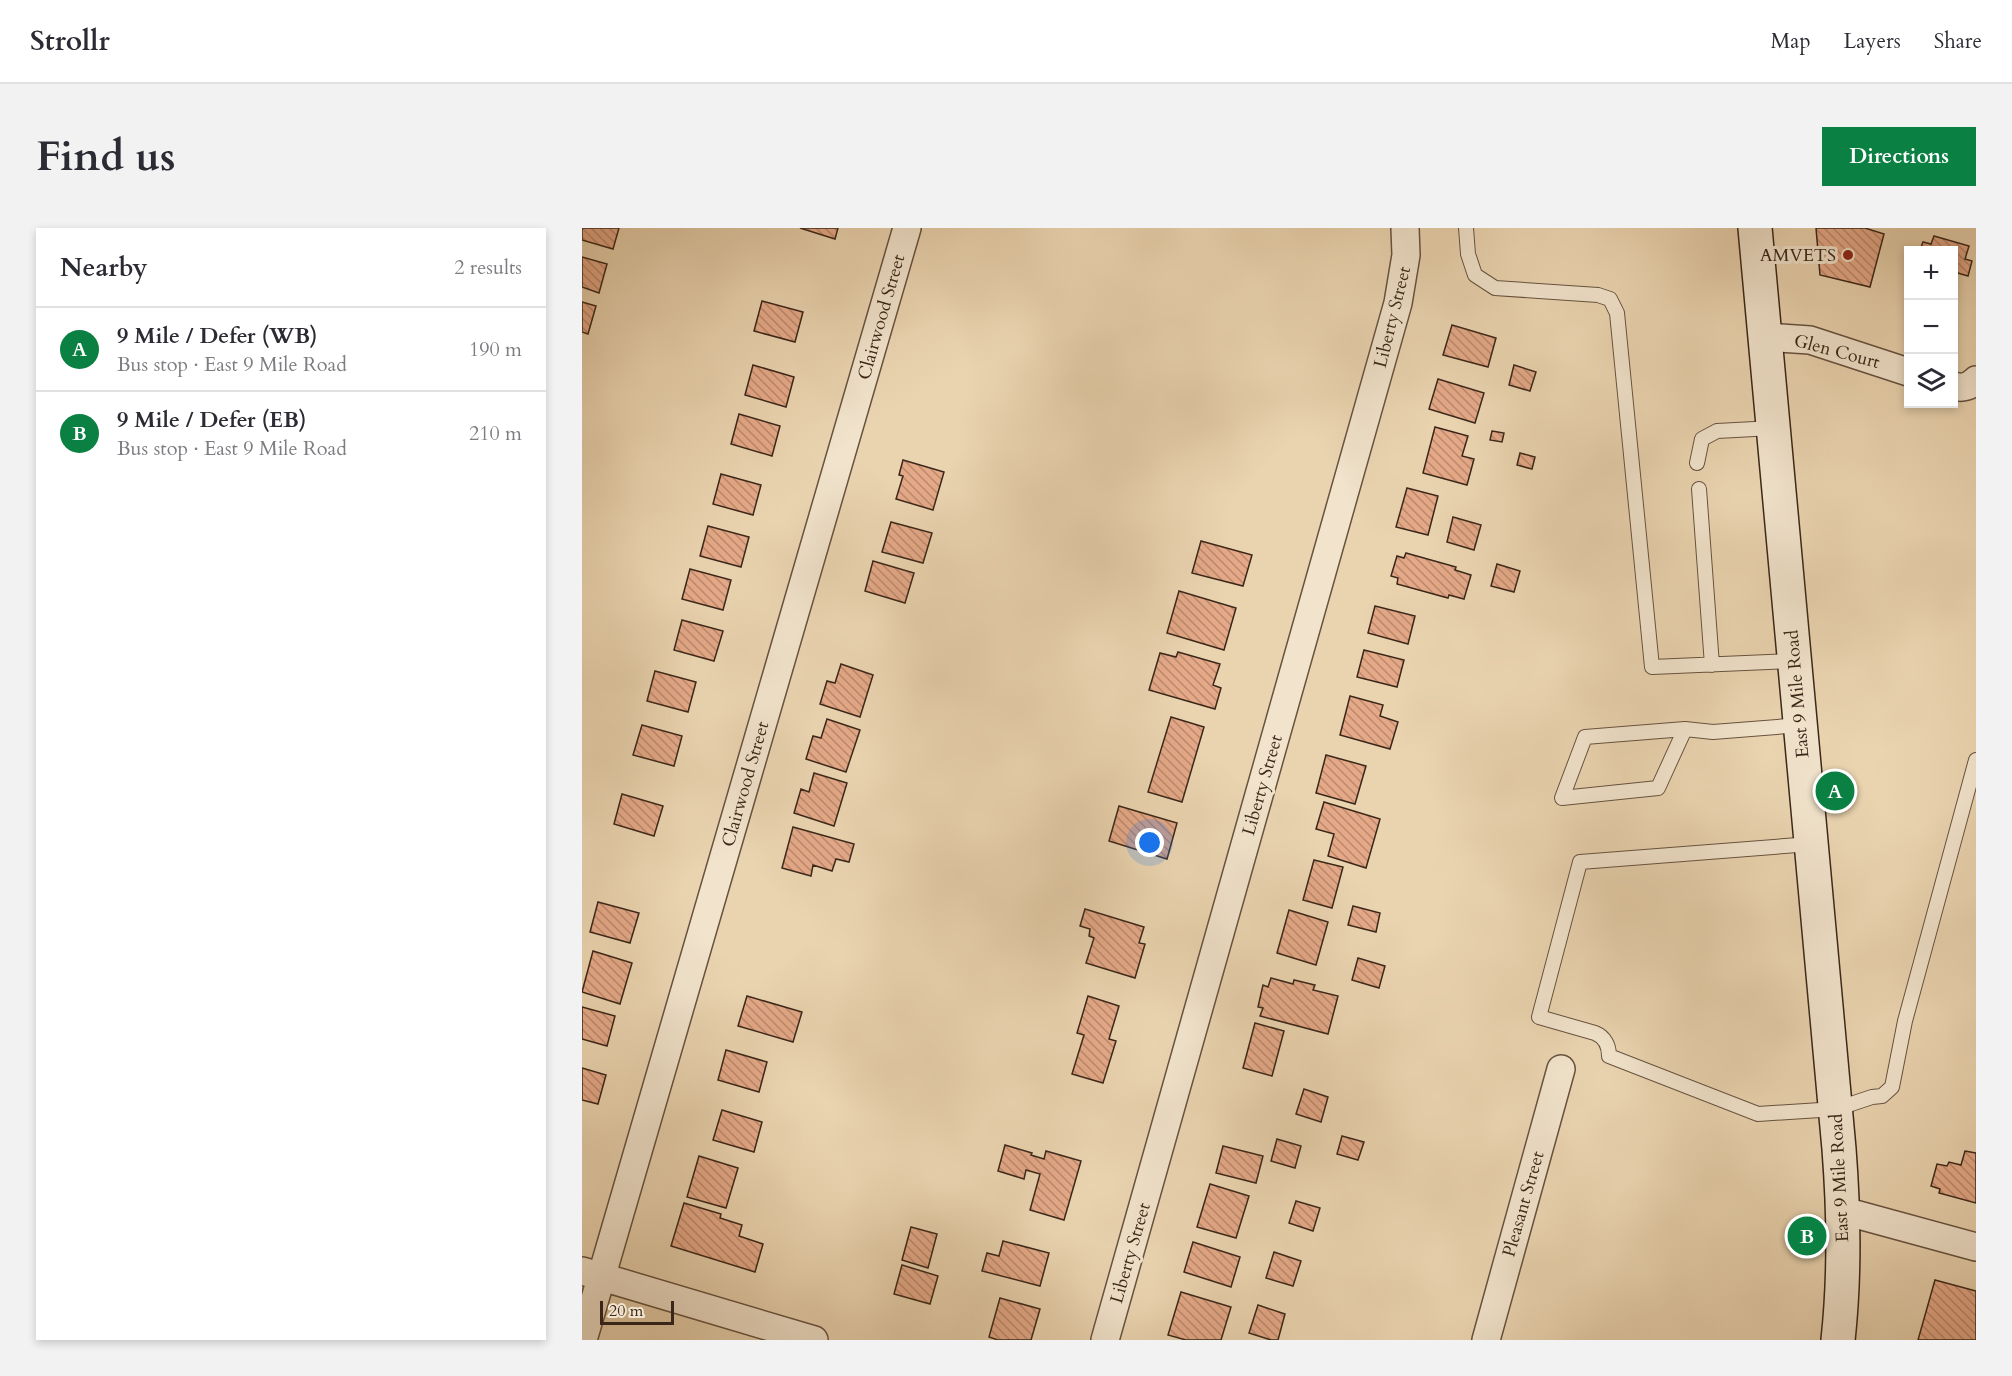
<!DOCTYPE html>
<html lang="en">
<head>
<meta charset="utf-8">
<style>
	body { margin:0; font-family:Cardo,serif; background:#f2f2f3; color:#2b2b33 }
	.controls { position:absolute; right:18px; top:18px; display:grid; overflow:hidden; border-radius:0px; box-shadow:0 3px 9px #0003 }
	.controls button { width:54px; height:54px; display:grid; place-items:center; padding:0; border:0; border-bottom:2px solid #e1e1e2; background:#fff; color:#2b2b33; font:30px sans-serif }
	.scale { position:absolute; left:18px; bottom:15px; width:74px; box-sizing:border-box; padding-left:6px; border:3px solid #3b2719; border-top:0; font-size:16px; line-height:21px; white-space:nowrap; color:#3b2719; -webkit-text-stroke:4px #f1e3cc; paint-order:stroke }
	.you { position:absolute; left:568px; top:615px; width:21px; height:21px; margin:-15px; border:4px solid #fff; border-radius:50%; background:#1a73e8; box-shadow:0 0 0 9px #1a73e833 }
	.badge { display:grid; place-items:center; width:39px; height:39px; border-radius:50%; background:#0b8043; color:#fff; font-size:20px; font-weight:700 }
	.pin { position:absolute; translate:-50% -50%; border:3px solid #fff; box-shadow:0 2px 6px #0006 }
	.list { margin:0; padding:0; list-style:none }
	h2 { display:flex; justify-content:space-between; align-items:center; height:78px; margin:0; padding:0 24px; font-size:26px }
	h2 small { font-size:20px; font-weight:400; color:#7c7c81 }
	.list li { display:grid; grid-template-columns:39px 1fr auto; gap:18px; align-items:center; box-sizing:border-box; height:84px; padding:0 24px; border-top:2px solid #e1e1e2 }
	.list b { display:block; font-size:22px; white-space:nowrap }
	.list p { margin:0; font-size:20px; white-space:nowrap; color:#7c7c81 }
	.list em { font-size:20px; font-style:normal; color:#7c7c81 }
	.icon { flex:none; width:33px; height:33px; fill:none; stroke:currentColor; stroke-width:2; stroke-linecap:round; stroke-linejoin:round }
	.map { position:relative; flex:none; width:1394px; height:1112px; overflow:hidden; border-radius:0px }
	header { display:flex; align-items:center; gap:36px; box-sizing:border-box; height:84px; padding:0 30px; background:#fff; border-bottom:2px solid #e1e1e2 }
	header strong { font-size:28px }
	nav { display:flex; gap:33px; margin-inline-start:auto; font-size:21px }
	.intro { display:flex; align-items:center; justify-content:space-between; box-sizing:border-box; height:144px; padding:0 36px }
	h1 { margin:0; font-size:42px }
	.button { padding:15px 27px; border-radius:0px; background:#0b8043; color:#fff; font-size:21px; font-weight:700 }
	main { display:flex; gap:36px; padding:0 36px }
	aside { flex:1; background:#fff; border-radius:0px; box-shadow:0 3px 9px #0003 }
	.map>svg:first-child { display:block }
</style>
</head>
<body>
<header>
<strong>Strollr</strong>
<nav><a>Map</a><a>Layers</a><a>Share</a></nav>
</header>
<div class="intro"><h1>Find us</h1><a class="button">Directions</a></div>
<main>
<aside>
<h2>Nearby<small>2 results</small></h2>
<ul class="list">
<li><span class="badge">A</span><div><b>9 Mile / Defer (WB)</b><p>Bus stop · East 9 Mile Road</p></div><em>190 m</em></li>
<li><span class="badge">B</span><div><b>9 Mile / Defer (EB)</b><p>Bus stop · East 9 Mile Road</p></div><em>210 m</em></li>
</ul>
</aside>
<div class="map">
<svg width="1394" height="1112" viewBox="0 0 1394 1112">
	<defs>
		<pattern id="building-back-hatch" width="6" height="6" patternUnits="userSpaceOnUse" patternTransform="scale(1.5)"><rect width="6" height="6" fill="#e5a988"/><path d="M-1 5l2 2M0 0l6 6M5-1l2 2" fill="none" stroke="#bb8a6e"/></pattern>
	</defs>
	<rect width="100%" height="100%" fill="#ead4b0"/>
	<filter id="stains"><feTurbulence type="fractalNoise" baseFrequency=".00333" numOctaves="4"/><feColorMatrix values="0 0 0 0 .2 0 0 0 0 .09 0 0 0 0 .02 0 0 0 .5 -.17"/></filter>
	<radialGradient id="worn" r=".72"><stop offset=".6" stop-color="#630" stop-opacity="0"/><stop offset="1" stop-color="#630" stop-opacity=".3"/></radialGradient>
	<path fill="url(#building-back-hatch)" stroke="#3b2719" stroke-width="1.5" d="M 0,0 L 37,0 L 31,21 L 0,12 Z
		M 218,0 L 256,0 L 253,11 Z
		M 1234,0 L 1283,0 L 1302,6 L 1288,59 L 1238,47 Z
		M 1352,8 L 1387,18 L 1383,31 L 1390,33 L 1386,48 L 1372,44 L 1372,22 L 1338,22 L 1341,14 L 1349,16 Z
		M 0,29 L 25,36 L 17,65 L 0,59 Z
		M 180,73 L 221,84 L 213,114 L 172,103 Z
		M 0,74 L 14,78 L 6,106 L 0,104 Z
		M 870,97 L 914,110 L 906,139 L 861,127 Z
		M 171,137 L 212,149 L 204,179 L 163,167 Z
		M 932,137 L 954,144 L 948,163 L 927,157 Z
		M 856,151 L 902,165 L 893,195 L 847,181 Z
		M 157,186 L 198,198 L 190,228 L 149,216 Z
		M 853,199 L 886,208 L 880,228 L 892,231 L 885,257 L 841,245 Z
		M 910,203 L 922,205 L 920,214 L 908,212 Z
		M 938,225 L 953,229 L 950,241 L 935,237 Z
		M 321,232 L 362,244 L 351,282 L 314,271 L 321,248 L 317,247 Z
		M 139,246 L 179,257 L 171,287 L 131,276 Z
		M 825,260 L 856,268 L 846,307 L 814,299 Z
		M 871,289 L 899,297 L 892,322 L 865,314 Z
		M 309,294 L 350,305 L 341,335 L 300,324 Z
		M 126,298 L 167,309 L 159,339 L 118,328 Z
		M 619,313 L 670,327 L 661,358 L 610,345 Z
		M 824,325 L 874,339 L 873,342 L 889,347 L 882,371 L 867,367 L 866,370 L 815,356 L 816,350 L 809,348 L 815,328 L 822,330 Z
		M 291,333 L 332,345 L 323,375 L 283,363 Z
		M 915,336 L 938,343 L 932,364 L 909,358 Z
		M 108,341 L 149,352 L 141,382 L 100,371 Z
		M 597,363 L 654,380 L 642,422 L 585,405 Z
		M 793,378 L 833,388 L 826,416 L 786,405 Z
		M 100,392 L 141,403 L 132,433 L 92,422 Z
		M 782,422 L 822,432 L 815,459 L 775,449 Z
		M 596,424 L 638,436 L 631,457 L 639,460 L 633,481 L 567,462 L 578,425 L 594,429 Z
		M 259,436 L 291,447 L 278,489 L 238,476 L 245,453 L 253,455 Z
		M 73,443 L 114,454 L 106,484 L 65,473 Z
		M 768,468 L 801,477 L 798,488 L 816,494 L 808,521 L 758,507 Z
		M 589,489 L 622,499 L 600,574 L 566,564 Z
		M 245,491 L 278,502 L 264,544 L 224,531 L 231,508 L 239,510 Z
		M 60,497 L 100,508 L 92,538 L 51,527 Z
		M 744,527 L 784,538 L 773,576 L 734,565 Z
		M 232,545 L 265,555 L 252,598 L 212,585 L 219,561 L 227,564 Z
		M 40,566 L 81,578 L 72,608 L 32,596 Z
		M 742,574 L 798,591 L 784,640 L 746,628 L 752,606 L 734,601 Z
		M 537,578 L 595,595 L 585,631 L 527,613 Z
		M 211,599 L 272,616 L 267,634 L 254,631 L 250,643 L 231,637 L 229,648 L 200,640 Z
		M 732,632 L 761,639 L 750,680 L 721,672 Z
		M 16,674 L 57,685 L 48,715 L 8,704 Z
		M 771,678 L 798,685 L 794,704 L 766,697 Z
		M 503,681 L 562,699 L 557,715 L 563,716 L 553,750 L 504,735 L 512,710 L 507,708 L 508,701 L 498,698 Z
		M 707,682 L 746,694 L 734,737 L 695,725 Z
		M 11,723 L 50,735 L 38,776 L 0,764 Z
		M 776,730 L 803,738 L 797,760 L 770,752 Z
		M 689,750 L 711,756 L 712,752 L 733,757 L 731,762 L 756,768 L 746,806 L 678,788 L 681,780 L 676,779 L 681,757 L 686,759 Z
		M 165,768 L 220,784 L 211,814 L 156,798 Z
		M 506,768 L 537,778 L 527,811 L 534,813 L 521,855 L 490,846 L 502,807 L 495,805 Z
		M 0,779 L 33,788 L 25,818 L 0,811 Z
		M 673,795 L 702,803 L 690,848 L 661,840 Z
		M 144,822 L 185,834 L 177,864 L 136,852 Z
		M 0,840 L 24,847 L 16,876 L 0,872 Z
		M 722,861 L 746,869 L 739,894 L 714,886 Z
		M 140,882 L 180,894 L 172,924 L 131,912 Z
		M 760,908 L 782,914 L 776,932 L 755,926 Z
		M 695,911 L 719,918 L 713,940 L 689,933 Z
		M 423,917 L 450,925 L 449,927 L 462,931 L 464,923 L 499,933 L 482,992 L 448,982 L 458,946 L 444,942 L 442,951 L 416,943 Z
		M 641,918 L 681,928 L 674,955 L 634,945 Z
		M 1383,923 L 1394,925 L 1394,975 L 1357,965 L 1358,961 L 1349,958 L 1355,936 L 1365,938 L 1367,934 L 1379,937 Z
		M 117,928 L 156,940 L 144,980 L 105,969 Z
		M 628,956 L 667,968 L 654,1010 L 615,999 Z
		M 714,973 L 738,980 L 731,1003 L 707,995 Z
		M 102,975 L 139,986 L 138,990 L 160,997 L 157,1008 L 181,1016 L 173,1044 L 89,1018 Z
		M 329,999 L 355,1006 L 346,1040 L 320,1032 Z
		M 421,1013 L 467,1025 L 458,1058 L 400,1043 L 405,1025 L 417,1028 Z
		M 611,1014 L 658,1029 L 649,1059 L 602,1044 Z
		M 692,1024 L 719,1033 L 711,1058 L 684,1050 Z
		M 320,1037 L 356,1048 L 348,1076 L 312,1066 Z
		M 1353,1052 L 1394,1063 L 1394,1112 L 1336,1112 Z
		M 599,1064 L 649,1079 L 639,1112 L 604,1112 L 586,1107 Z
		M 418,1070 L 458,1081 L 449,1112 L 416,1112 L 407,1109 Z
		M 676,1077 L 703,1086 L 696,1112 L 689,1112 L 667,1105 Z"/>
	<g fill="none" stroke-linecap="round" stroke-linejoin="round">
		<g stroke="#67523f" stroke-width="16">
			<path id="service" d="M 884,0 L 886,26 L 893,47 L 913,60 L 1016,67 L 1028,71 L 1035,85 L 1070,439 L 1212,433
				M 1115,235 L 1120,211 L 1135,203 L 1191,200
				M 1117,261 L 1130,437
				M 1103,501 L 1076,560 L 980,570 L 1003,509 L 1103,501 L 1131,504 L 1219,497
				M 1229,616 L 998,634 L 957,789 L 1013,805 C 1023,809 1027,818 1027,828 L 1176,886 L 1254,881 L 1290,869 L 1300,868 L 1310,859 L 1323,793 L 1394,532"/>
		</g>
		<g stroke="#67523f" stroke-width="30">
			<path id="minor" d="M 1183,109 L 1228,112 L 1326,144
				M 1372,158 C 1380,161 1388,158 1394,152
				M 1262,983 L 1394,1019
				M 0,1043 L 232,1112
				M 1,1112 L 325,0
				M 523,1112 L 816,75 L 824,27 L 823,0
				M 904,1112 L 979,841"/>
		</g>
		<g stroke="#3b2719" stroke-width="36">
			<path id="secondary" d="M 1173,0 L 1257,921 C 1262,985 1263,1048 1256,1112"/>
		</g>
		<use href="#service" stroke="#f1e3cc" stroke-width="14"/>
		<use href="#minor" stroke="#f1e3cc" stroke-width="27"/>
		<use href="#secondary" stroke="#f1e3cc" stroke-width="33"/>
	</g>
	<circle fill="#8f2418" stroke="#f1e3cc" stroke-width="2" cx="1266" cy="27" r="6"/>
	<g text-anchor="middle" stroke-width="6" stroke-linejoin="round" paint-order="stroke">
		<g font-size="18" fill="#3b2719" stroke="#f1e3cc" text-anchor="end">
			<text x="1254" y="33">AMVETS</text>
		</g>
		<g font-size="18" fill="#3b2719" stroke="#f1e3cc">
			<text transform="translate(299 89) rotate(-74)" y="6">Clairwood Street</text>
			<text transform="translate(810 89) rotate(-76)" y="6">Liberty Street</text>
			<text transform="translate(1255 123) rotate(15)" y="6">Glen Court</text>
			<text transform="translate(1215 466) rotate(-95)" y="6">East 9 Mile Road</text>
			<text transform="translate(163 556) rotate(-74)" y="6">Clairwood Street</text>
			<text transform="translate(680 557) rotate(-74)" y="6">Liberty Street</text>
			<text transform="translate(1257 950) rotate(-93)" y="6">East 9 Mile Road</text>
			<text transform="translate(941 976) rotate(-74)" y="6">Pleasant Street</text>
			<text transform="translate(548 1025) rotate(-74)" y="6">Liberty Street</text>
		</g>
	</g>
	<rect width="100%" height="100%" filter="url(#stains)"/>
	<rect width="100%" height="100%" fill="url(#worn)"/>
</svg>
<div class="controls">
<button>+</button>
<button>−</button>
<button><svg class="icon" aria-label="layers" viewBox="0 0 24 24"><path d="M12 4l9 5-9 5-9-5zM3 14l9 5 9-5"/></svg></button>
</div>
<div class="scale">20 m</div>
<div class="you"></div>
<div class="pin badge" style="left:1253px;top:563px">A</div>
<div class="pin badge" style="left:1225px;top:1008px">B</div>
</div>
</main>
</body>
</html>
